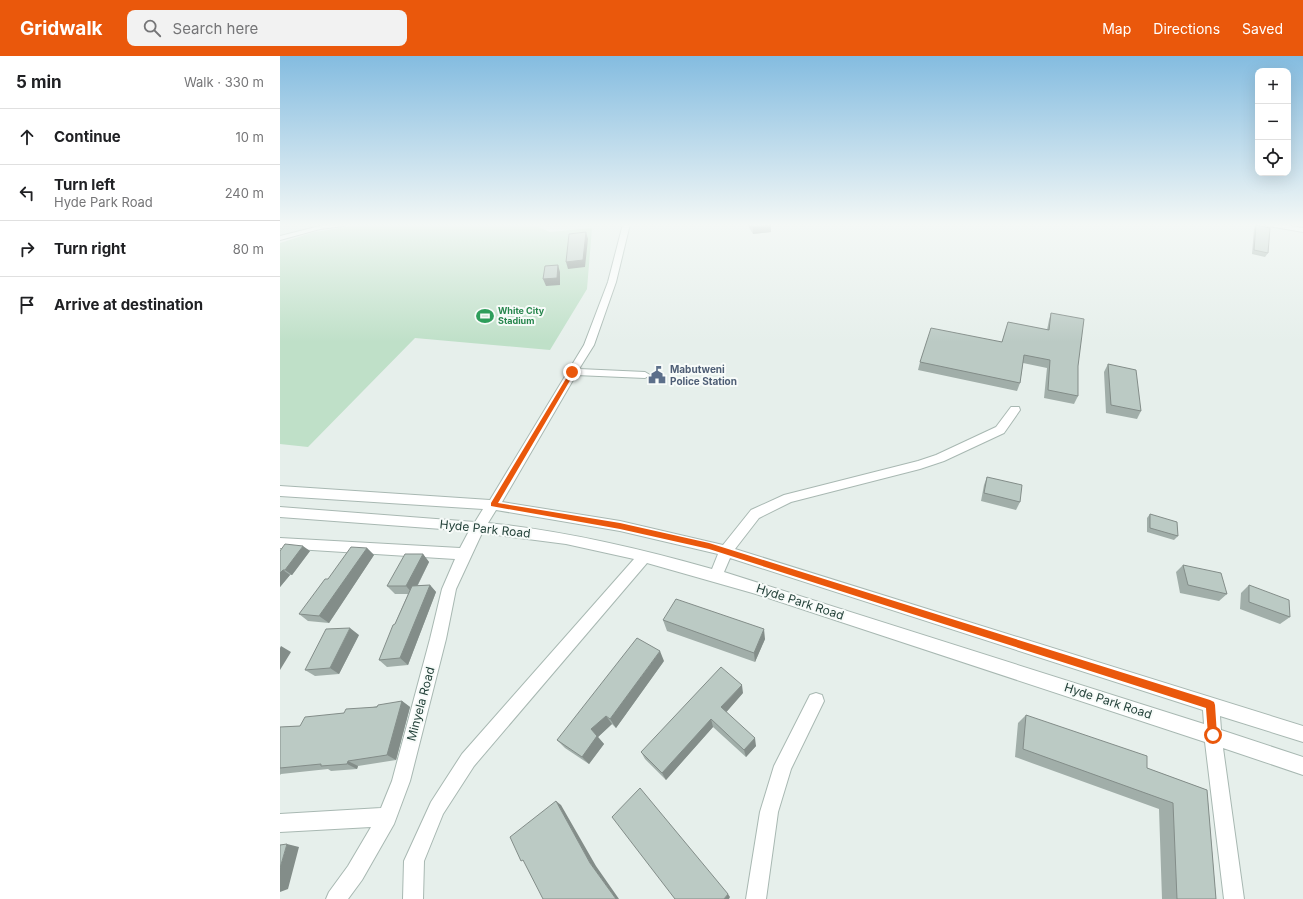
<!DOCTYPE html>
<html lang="en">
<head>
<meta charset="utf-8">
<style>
	body { margin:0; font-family:Inter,sans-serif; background:#f2f2f2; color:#202124 }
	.controls { position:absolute; right:12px; top:12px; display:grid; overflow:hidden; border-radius:8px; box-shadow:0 4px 16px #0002 }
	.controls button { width:36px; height:36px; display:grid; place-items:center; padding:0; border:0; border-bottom:1px solid #e0e0e0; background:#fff; color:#202124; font:20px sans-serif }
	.stop { position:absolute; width:12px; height:12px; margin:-9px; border:3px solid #ea580c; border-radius:50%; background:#fff }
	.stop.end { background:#ea580c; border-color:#fff; box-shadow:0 1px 4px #0008 }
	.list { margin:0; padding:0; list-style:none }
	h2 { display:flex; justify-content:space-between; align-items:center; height:52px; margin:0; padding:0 16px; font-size:17px }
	h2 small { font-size:13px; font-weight:400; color:#757577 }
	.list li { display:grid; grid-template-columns:26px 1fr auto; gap:12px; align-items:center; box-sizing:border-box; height:56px; padding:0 16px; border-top:1px solid #e0e0e0 }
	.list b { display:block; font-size:15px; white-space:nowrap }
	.list p { margin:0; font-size:13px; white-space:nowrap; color:#757577 }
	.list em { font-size:13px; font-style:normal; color:#757577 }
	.icon { flex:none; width:22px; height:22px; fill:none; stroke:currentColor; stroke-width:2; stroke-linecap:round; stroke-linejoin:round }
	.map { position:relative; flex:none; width:1023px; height:843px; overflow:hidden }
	header { display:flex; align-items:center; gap:24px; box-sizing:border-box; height:56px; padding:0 20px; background:#ea580c; color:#fff }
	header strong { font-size:19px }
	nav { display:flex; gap:22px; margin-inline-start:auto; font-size:14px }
	.search { width:280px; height:36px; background:#f2f2f2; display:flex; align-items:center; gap:10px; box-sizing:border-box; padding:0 14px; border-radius:8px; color:#757577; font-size:15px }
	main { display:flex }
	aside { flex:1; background:#fff }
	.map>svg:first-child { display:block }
</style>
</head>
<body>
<header>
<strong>Gridwalk</strong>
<div class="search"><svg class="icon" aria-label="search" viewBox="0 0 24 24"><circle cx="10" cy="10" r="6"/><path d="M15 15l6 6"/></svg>Search here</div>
<nav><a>Map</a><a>Directions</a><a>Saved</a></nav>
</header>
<main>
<aside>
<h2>5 min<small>Walk · 330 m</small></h2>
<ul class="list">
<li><svg class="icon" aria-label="ahead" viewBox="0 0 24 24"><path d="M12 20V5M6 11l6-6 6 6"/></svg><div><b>Continue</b></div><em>10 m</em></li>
<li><svg class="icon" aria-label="left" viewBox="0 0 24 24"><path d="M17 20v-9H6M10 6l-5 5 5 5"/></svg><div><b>Turn left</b><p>Hyde Park Road</p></div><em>240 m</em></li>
<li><svg class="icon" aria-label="right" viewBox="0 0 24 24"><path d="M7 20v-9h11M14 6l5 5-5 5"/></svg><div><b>Turn right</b></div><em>80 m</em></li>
<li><svg class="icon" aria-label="arrive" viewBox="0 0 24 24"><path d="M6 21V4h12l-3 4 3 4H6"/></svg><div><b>Arrive at destination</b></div></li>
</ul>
</aside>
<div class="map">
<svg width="1023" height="843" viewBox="0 0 1023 843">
	<rect width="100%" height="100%" fill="#e6efeb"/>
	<path fill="#bfe0c8" d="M 88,168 L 250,168 L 270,176 L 312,172 L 307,233 L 270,294 L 135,282 L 28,391 L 0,388 L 0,187 L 34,176 Z"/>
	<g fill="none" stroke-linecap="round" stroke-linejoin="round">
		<g stroke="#a8b8b2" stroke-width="2">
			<path id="minor" d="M 48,168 L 67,168 L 63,170 L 40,173 L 0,184 L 0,180 Z
				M 343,168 L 350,168 L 336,226 L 314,289 L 299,313 L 365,316 L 370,319 L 365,322 L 296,319 L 222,446 L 340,465 L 443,489 L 471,454 L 504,439 L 638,405 L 656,399 L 716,371 L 731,351 L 739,351 L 740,354 L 724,377 L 664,405 L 640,413 L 511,446 L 479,462 L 455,493 L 1023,670 L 1023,686 L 940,660 L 941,674 L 1023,701 L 1023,719 L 943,692 L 964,843 L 944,843 L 925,686 L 476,538 L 367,507 L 194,710 L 163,758 L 144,805 L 143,843 L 123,843 L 124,805 L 151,746 L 182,698 L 354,503 L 286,488 L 202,477 L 176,533 L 166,583 L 130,725 L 114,768 L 82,824 L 68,843 L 46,843 L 49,836 L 68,810 L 91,771 L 0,776 L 0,758 L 101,752 L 112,725 L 150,583 L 162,533 L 175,503 L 0,492 L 0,482 L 180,492 L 189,475 L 0,461 L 0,451 L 195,466 L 203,453 L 0,440 L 0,430 L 210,444 L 304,289 L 328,226 ZM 216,454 L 340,475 L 438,498 L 432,513 C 358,492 284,475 208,467 ZM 450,502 L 923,654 L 924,668 L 444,516 Z
				M 984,168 L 999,168 L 1023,172 L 1023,176 L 988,170 Z
				M 536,637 L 542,639 L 544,645 L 511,713 L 498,756 L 486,843 L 466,843 L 480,756 L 494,710 L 530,639 Z"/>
		</g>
		<use href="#minor" fill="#fff" fill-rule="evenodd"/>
	</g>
	<path fill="#a1aea9" d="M 467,168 L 490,168 L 491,176 L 473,178 Z
		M 976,169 L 988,197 L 985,201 L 972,198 L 974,173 Z
		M 771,257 L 798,310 L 798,340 L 794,348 L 764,342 L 767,312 L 743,307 L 740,327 L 737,335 L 638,314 L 640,306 L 722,286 L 728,266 L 767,274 L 769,264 Z
		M 828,308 L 861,355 L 857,363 L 826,357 L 824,316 Z
		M 707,421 L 740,446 L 736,454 L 701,445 L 704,429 Z
		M 870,458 L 898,480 L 894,484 L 867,476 L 867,462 Z
		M 87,492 L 94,499 L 49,567 L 28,565 L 19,558 L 48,523 Z
		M 0,495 L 30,495 L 12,519 L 10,519 L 0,531 Z
		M 143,498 L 149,506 L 138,529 L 150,529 L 156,536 L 128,609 L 107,611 L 99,604 L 128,538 L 115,538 L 107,530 Z
		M 903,509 L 947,538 L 939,545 L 900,537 L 896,516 Z
		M 969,529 L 1010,561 L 1000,568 L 960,553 L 961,537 Z
		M 383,564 L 485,583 L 475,606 L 387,575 Z
		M 79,579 L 59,618 L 35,620 L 25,614 Z
		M 384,605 L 336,672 L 332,668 L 318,681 L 324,688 L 309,708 L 285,692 L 277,684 Z
		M 463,637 L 446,656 L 476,690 L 466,701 L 433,671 L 386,724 L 365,703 L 361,696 Z
		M 122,645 L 130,651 L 116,704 L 78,710 L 77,713 L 51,715 L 48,713 L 1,718 L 0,719 L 0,671 L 20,670 L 64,657 Z
		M 746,659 L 867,712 L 927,734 L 936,843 L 882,843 L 879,753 L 735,701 L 738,667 Z"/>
	<path fill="#838d89" d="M 491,169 L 491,176 L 473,178 L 473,171 Z
		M 306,176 L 308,183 L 305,211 L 288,213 L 286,206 Z
		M 278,209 L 280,216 L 280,229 L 266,230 L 263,223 Z
		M 23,490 L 30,495 L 12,519 L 5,514 Z
		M 87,492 L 94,499 L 49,567 L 39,560 Z
		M 143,498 L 149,506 L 133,538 L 126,530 Z
		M 3,514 L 10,519 L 0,531 L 0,517 Z
		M 150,529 L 156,536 L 128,609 L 120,602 Z
		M 70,572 L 79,579 L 59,618 L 50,612 Z
		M 484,573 L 485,583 L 475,606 L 474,597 Z
		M 1,590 L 11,596 L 0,614 L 0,592 Z
		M 380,595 L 384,605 L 336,672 L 330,663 Z
		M 462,629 L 463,637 L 443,660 L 441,651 Z
		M 122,645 L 130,651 L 116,704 L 107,699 Z
		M 326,660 L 332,668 L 318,681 L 324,688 L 309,708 L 302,701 L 311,673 Z
		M 431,663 L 433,671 L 386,724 L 382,717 Z
		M 475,682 L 476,690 L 466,701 L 464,694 Z
		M 68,705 L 78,710 L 77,713 L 67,708 Z
		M 276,745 L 281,749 L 316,810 L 339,843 L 336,843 L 310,807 Z
		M 7,788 L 19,791 L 8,833 L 0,836 L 0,812 Z
		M 448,838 L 450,841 L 449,843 L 444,843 Z"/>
	<path fill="#bbcac4" stroke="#838d89" d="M 471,168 L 490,168 L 491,169 L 473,171 Z
		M 976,169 L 990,172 L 988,197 L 974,194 Z
		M 306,176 L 303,204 L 286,206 L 289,178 Z
		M 278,209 L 277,222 L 263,223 L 265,210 Z
		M 771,257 L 804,263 L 798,310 L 798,340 L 768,334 L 770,304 L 744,299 L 740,327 L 640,306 L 651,272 L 722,286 L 728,266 L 769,274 Z
		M 828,308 L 856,314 L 861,355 L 831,349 Z
		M 707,421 L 742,429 L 740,446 L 704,437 Z
		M 870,458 L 897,466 L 898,480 L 870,472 Z
		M 5,488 L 23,490 L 5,514 L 3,514 L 0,517 L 0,495 Z
		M 71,491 L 87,492 L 39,560 L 19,558 L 45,523 L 48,523 Z
		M 125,498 L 143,498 L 126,530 L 107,530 Z
		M 903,509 L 941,517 L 947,538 L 908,529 Z
		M 150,529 L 120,602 L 99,604 L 113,569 L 115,568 L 132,530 Z
		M 969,529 L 1009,544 L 1010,561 L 969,546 Z
		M 396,543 L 484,573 L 474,597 L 383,564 Z
		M 70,572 L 50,612 L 25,614 L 46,573 Z
		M 357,582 L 380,595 L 330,663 L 326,660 L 311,673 L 317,680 L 302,701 L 277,684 Z
		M 441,611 L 462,629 L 441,651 L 475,682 L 464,694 L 431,663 L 382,717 L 361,696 Z
		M 122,645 L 107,699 L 68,705 L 67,708 L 41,710 L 41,708 L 0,712 L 0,671 L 20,670 L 25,661 L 64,657 L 66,653 L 97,651 L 98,649 Z
		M 746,659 L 867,700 L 867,712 L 927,734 L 936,843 L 897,843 L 893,747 L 743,693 Z
		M 360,732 L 448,838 L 444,843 L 395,843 L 332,761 Z
		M 276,745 L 310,807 L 336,843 L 263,843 L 243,804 L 241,805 L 230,781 Z
		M 7,788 L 0,812 L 0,789 Z"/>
	<linearGradient id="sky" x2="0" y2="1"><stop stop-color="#84bce0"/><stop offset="0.59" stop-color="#f4f8f6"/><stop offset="1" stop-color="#f4f8f6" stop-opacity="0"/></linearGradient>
	<rect width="1023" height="286" fill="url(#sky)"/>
	<path fill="#ea580c" d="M 292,315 L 295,316 L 218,447 L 340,467 L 429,487 L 930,644 L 934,646 L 935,649 L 937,679 L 936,682 L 933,684 L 929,682 L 928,679 L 926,652 L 429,493 L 340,473 L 211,450 L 211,447 L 290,316 Z"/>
	<defs>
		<g id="stadium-bare" transform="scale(1.38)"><path d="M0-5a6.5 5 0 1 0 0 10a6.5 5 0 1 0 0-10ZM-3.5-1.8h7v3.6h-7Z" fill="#2e9e5b" stroke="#f7fbf9" stroke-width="2.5" paint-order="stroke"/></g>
		<g id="civic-bare" transform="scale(1.38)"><path d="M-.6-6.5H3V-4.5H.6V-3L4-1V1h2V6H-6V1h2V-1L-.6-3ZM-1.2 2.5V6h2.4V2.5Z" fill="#5c6f8a" stroke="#f7fbf9" stroke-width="2.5" paint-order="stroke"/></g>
	</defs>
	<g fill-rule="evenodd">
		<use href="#stadium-bare" x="205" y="260"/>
		<use href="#civic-bare" x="377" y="319"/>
	</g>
	<g text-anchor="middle" stroke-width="4" stroke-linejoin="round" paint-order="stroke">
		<g font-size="9" font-weight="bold" fill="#27864d" stroke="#f7fbf9" text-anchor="start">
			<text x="218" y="258">White City<tspan x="218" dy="10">Stadium</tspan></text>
		</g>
		<g font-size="10" font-weight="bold" fill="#4e5e75" stroke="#f7fbf9" text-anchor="start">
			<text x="390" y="317">Mabutweni<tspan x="390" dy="12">Police Station</tspan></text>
		</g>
		<g font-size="12" fill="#24423a" stroke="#f7fbf9">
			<text transform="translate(205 473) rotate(6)" y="4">Hyde Park Road</text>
			<text transform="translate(520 546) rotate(18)" y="4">Hyde Park Road</text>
			<text transform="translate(828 645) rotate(18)" y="4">Hyde Park Road</text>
			<text transform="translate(141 648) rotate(-75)" y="4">Minyela Road</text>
		</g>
	</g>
</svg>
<div class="controls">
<button>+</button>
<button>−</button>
<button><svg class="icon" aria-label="locate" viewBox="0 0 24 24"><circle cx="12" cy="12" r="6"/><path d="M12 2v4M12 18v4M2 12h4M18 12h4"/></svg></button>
</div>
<div class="stop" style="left:933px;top:679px"></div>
<div class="stop end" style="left:292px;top:316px"></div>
</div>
</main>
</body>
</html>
